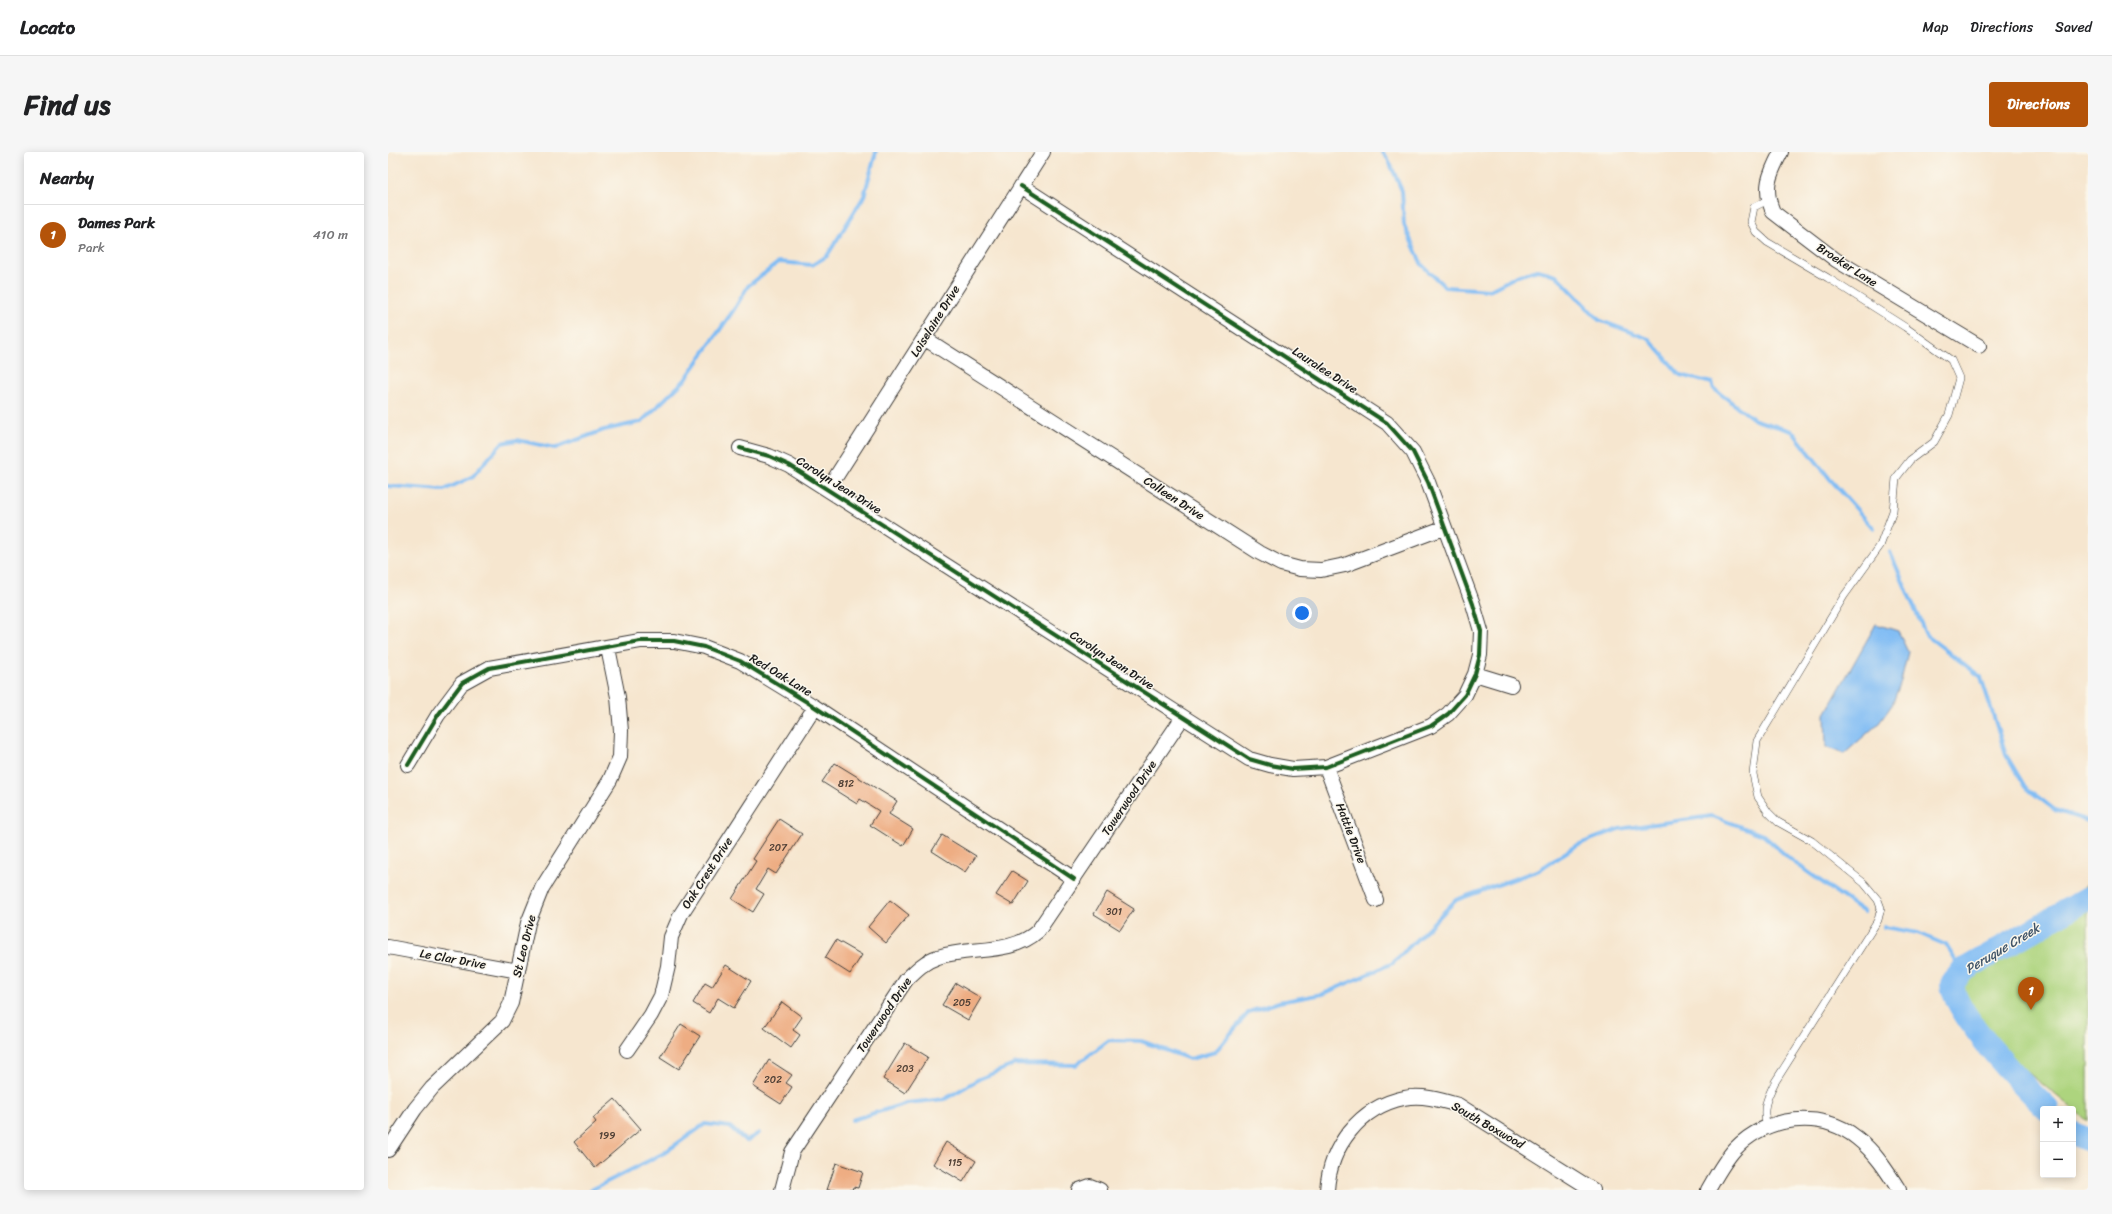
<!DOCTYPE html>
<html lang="en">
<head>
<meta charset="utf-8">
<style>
	body { margin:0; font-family:Sriracha,sans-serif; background:#f6f6f6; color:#202124 }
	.controls { position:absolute; right:12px; bottom:12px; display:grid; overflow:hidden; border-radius:4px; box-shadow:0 2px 10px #0003 }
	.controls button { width:36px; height:36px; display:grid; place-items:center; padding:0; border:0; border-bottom:1px solid #e0e0e0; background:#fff; color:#202124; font:20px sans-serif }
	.you { position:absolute; left:914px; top:461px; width:14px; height:14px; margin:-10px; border:3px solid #fff; border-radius:50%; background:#1a73e8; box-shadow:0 0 0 6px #1a73e833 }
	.badge { display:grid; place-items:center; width:26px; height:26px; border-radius:50%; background:#b45309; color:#fff; font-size:13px; font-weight:700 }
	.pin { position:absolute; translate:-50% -33px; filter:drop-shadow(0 1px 2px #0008) }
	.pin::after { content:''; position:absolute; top:21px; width:14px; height:12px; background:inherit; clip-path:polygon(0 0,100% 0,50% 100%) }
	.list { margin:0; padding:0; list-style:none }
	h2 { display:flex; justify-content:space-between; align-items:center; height:52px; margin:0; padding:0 16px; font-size:17px }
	h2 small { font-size:13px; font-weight:400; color:#757577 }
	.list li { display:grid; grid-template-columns:26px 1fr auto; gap:12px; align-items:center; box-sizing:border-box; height:60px; padding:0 16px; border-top:1px solid #e0e0e0 }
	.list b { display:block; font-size:15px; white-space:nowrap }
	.list p { margin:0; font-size:13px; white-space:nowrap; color:#757577 }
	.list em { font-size:13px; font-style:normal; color:#757577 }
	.map { position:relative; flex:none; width:1700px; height:1038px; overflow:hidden; border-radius:4px }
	header { display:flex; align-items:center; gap:24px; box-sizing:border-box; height:56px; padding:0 20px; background:#fff; border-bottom:1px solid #e0e0e0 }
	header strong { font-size:19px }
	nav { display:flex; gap:22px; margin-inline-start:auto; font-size:14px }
	.intro { display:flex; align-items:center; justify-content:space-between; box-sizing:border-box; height:96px; padding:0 24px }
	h1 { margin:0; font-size:28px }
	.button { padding:10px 18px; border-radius:4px; background:#b45309; color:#fff; font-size:14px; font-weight:700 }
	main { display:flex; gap:24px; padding:0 24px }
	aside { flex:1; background:#fff; border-radius:4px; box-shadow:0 2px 10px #0003 }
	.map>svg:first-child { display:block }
</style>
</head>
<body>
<header>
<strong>Locato</strong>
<nav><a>Map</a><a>Directions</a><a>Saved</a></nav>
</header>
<div class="intro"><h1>Find us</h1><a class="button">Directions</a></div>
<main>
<aside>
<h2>Nearby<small></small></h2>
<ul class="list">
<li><span class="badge">1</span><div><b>Dames Park</b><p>Park</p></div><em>410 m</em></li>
</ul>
</aside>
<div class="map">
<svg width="1700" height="1038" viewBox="0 0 1700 1038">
	<rect width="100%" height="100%" fill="#fbf7ec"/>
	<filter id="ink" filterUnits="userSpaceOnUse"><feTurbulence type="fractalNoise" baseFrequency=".025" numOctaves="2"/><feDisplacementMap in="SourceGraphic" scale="8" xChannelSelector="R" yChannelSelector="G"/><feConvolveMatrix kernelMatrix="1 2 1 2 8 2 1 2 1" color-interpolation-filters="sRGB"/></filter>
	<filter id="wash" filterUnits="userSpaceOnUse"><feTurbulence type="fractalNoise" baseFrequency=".012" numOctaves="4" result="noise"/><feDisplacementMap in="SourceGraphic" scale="16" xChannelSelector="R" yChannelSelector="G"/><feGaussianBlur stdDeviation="0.9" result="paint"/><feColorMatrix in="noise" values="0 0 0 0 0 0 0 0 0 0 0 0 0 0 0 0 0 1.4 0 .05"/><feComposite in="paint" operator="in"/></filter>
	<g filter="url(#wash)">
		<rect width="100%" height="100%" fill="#f6e6cf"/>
		<path fill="#add47e" stroke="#64784d" d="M 1700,731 L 1700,969 L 1602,890 L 1570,826 L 1596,800 L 1664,765 Z"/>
		<path fill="#82bdf4" stroke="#4f6c88" d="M 1488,472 L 1510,479 L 1520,500 L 1513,529 L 1504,553 L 1491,571 L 1456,602 L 1438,595 L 1437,562 Z"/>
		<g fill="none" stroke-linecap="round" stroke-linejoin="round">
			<path stroke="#82bdf4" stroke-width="4" d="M 994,0 L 1000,7 L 1014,39 L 1016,73 L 1034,113 L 1057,135 L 1102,138 L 1129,124 L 1150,118 L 1168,123 L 1211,168 L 1261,187 L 1292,223 L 1324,231 L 1326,237 L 1367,268 L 1404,279 L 1442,327 L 1486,377
				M 0,334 L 56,338 L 84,325 L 114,291 L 129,288 L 167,296 L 216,278 L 253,270 L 297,228 L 347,156 L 360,134 L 391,110 L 424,113 L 439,104 L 476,44 L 488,0
				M 1502,400 L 1538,483 L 1593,525 L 1618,603 L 1637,635 L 1667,658 L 1700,669
				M 1496,775 L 1530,781 L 1558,793 L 1574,819
				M 464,968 L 519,951 L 557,947 L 591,927 L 628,912 L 688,913 L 721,888 L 753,889 L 802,907 L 827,900 L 861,860 L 891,850 L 935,842 L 1005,811 L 1068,748 L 1151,718 L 1189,693 L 1231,677 L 1324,664 L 1375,683 L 1403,708 L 1476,760
				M 203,1038 L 276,1001 L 317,972 L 342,975 L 358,989 L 371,981"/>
			<path stroke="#82bdf4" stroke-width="24" d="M 1659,957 C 1634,933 1568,864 1564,832 L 1574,819 L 1700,746
				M 1685,981 L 1700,988"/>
		</g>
		<g id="blocks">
			<path fill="#eead83" d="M 447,611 L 509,649 L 501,662 L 525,677 L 515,694 L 482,673 L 491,659 L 472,647 L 469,652 L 434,630 Z
				M 391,667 L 414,682 L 388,722 L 380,717 L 368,737 L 376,742 L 365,760 L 344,747 L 368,709 L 365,707 Z
				M 554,683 L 588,704 L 577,720 L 544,699 Z
				M 624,719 L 640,729 L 625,753 L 608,743 Z
				M 719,740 L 746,757 L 732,778 L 706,762 Z
				M 502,748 L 521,763 L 498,791 L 480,775 Z
				M 448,788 L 474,803 L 462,822 L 437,806 Z
				M 338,813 L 363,829 L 346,856 L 330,846 L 321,861 L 305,851 L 317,831 L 324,835 Z
				M 568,831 L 593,846 L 580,868 L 554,853 Z
				M 394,850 L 414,865 L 405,878 L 412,883 L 403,896 L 376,876 Z
				M 293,872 L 312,884 L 291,917 L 272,905 Z
				M 517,891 L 540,905 L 517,941 L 495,927 Z
				M 381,908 L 404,923 L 398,931 L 404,935 L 393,952 L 365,934 Z
				M 227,947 L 253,977 L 207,1016 L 186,990 L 208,970 L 205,966 Z
				M 558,990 L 588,1009 L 575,1030 L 545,1012 Z
				M 448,1011 L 475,1020 L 470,1036 L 465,1035 L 464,1038 L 439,1038 Z"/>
		</g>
	</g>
	<g filter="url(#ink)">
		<use href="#blocks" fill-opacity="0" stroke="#3d3a37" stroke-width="1"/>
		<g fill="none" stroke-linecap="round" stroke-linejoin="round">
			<g stroke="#3d3a37" stroke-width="8">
				<path id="lane" d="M 1379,976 C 1374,956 1378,948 1387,930 L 1476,790 L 1490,768 L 1493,756 L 1490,748 L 1476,731 L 1424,689 L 1390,670 L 1380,660 L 1370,645 L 1365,622 L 1369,589 L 1456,444 L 1492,394 L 1505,359 L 1508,326 L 1522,308 L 1546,290 L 1561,263 L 1571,226 L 1563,208 L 1517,175 L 1440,126 L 1379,90 L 1368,80 L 1363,70 L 1366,55 L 1380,48"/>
			</g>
			<g stroke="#3d3a37" stroke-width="16">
				<path id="street" d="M 1393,0 C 1381,23 1375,36 1385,60 L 1448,108 L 1591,194
					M 536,186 L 872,401 L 893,412 L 912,417 L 933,418 L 957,413 L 1055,376
					M 352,296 L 381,304 L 401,313 L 861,607 L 882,613 L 905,617 L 938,615 L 1043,574 L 1060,562 L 1077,543 L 1087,522 L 1092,503 L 1093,479 L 1085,452 L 1040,330 L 1025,300 L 999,271 L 633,34
					M 440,337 L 655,0
					M 1087,522 L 1123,533
					M 20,613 L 50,563 L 74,531 L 101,516 L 252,489 L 286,489 L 316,495 L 352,509 L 427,555 L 686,727
					M 938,615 L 988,748
					M 0,795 L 130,819
					M 239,898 L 263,863 L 273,844 L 280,814 L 283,785 L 293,762 L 427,555
					M 0,998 L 27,957 L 44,936 L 114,869 L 123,851 L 140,771 L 154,736 L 222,628 L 232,605 L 233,579 L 230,545 L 220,496
					M 394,1038 L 404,1000 L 518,828 C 528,818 537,809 550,805 C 583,794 622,804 650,779 L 795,565
					M 691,1038 L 702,1034 L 712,1038
					M 939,1038 C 942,994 972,955 1016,946 C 1033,942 1053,948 1070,953 L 1205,1038
					M 1320,1038 C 1328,1024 1336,1009 1347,997 C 1378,964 1433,957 1469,986 C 1487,1000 1499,1019 1511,1038"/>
			</g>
			<use href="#lane" stroke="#fff" stroke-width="7"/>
			<use href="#street" stroke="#fff" stroke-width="14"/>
			<g stroke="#fbf7ec" stroke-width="6">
				<path id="cycleway" d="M 352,296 L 381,304 L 401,313 L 861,607 L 882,613 L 905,617 L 938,615 L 1043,574 L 1060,562 L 1077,543 L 1087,522 L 1092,503 L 1093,479 L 1085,452 L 1040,330 L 1025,300 L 999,271 L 633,34
					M 20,613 L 50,563 L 74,531 L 101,516 L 252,489 L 286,489 L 316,495 L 352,509 L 427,555 L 686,727"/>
			</g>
			<use href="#cycleway" stroke="#1b5e20" stroke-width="4"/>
		</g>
	</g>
	<g text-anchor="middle" stroke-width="3" stroke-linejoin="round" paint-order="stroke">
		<g font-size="10" fill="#504036">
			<text x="458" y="635">812</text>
			<text x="390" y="699">207</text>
			<text x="726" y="763">301</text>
			<text x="574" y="854">205</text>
			<text x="517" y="920">203</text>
			<text x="385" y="931">202</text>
			<text x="219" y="987">199</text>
			<text x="567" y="1014">115</text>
		</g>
		<g font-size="12" fill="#1c1c1c" stroke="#fbf7ec">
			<text transform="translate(1459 113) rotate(33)" y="4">Broeker Lane</text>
			<text transform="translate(547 169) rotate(-58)" y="4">Loiselaine Drive</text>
			<text transform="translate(937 218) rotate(33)" y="4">Lauralee Drive</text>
			<text transform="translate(451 333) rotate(32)" y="4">Carolyn Jean Drive</text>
			<text transform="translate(786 346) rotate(33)" y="4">Colleen Drive</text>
			<text transform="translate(724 508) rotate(33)" y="4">Carolyn Jean Drive</text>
			<text transform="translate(393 523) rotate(31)" y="4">Red Oak Lane</text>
			<text transform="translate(741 646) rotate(-56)" y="4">Towerwood Drive</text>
			<text transform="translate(963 681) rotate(69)" y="4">Hattie Drive</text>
			<text transform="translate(319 721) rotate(-57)" y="4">Oak Crest Drive</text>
			<text transform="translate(136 794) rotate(-76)" y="4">St Leo Drive</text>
			<text transform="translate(65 807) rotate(10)" y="4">Le Clar Drive</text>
			<text transform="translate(496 863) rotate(-56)" y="4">Towerwood Drive</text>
			<text transform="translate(1100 973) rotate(30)" y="4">South Boxwood</text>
		</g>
		<g font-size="13" font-style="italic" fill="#405468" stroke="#fbf7ec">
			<text transform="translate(1614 796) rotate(-31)" y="5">Peruque Creek</text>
		</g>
	</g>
</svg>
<div class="controls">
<button>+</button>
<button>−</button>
</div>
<div class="you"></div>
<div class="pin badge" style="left:1643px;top:858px">1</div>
</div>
</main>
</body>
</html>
